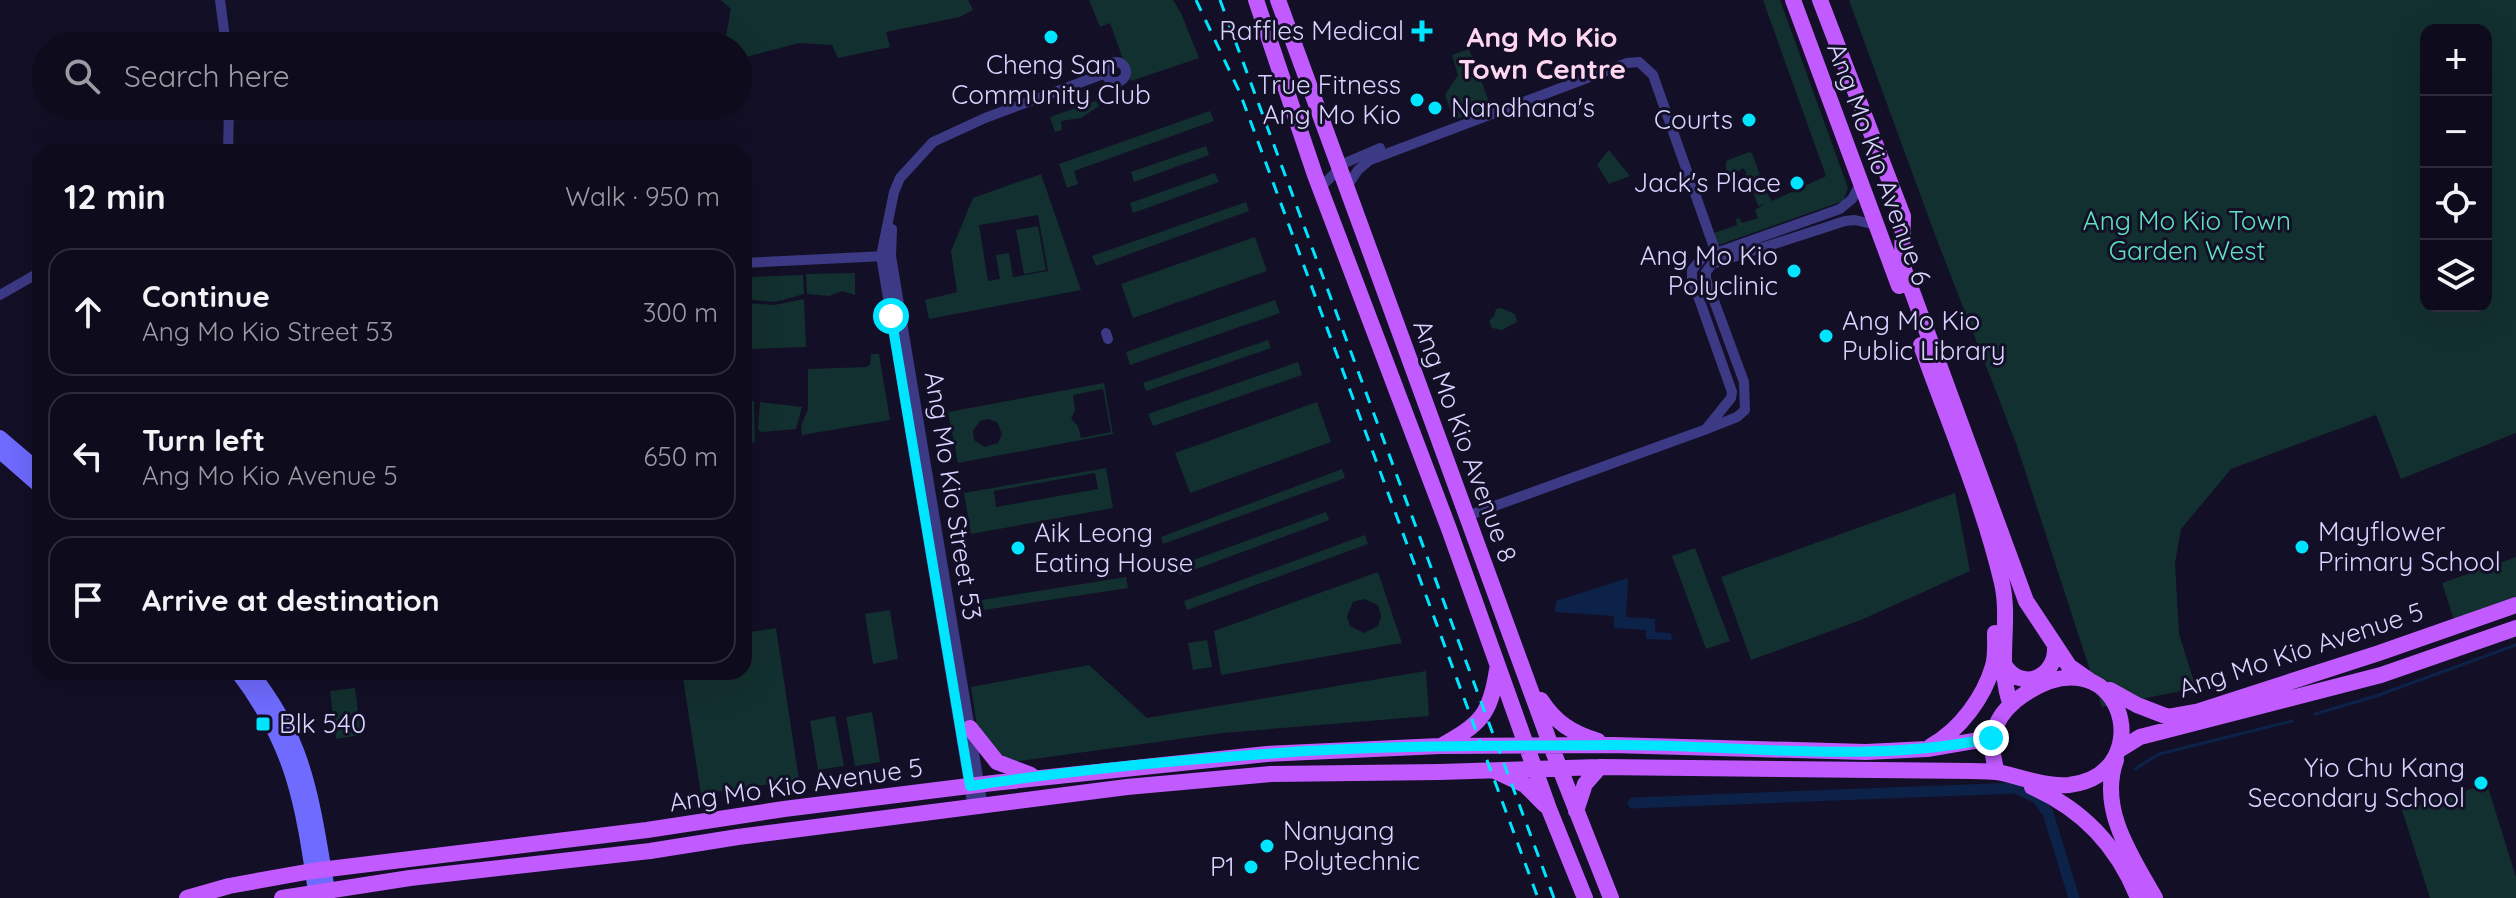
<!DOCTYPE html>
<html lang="en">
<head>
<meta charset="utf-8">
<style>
	body { margin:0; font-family:Quicksand,sans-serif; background:#171425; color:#f1f3f6 }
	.controls { position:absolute; right:24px; top:24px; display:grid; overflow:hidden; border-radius:16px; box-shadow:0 8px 32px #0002 }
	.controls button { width:72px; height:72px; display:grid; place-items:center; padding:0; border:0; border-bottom:2px solid #2e2b3b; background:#0e0b1c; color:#f1f3f6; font:40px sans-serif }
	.stop { position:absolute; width:24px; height:24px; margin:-18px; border:6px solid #00e5ff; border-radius:50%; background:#fff }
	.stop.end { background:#00e5ff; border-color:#fff; box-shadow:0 2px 8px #0008 }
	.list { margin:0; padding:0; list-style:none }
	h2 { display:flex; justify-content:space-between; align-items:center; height:104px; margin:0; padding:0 32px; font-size:34px }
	h2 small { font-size:26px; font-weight:400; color:#9b9ba3 }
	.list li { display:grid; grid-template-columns:52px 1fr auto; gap:24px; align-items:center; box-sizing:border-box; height:128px; margin:0 16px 16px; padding:0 16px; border:2px solid #2e2b3b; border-radius:24px }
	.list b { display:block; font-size:30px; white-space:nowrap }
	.list p { margin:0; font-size:26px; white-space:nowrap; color:#9b9ba3 }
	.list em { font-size:26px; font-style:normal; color:#9b9ba3 }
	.icon { flex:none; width:44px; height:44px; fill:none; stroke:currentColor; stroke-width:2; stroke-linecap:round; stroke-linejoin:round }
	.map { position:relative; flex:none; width:2516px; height:898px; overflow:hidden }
	.search { position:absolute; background:#0e0b1c; box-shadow:0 8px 32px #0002; left:32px; top:32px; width:720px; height:88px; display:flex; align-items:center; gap:20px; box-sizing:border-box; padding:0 28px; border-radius:44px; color:#9b9ba3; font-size:30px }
	.panel { position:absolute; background:#0e0b1c; box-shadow:0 8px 32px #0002; left:32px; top:144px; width:720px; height:536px; border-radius:24px }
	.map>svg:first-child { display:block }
</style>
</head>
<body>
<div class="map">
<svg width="2516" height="898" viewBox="0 0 2516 898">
	<rect width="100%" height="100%" fill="#130f26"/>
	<path fill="#12302f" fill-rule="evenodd" d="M 721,0 L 968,0 L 973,10 L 960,17 L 886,32 L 890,47 L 838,58 L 832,45 L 799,43 L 739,59 L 738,65 L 738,46 L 724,46 L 731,9 Z
		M 1089,0 L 1173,0 L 1181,13 L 1199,58 L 1131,81 L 1110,23 L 1100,27 Z
		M 1763,0 L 1780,0 L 1848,188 L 1843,201 L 1716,246 L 1711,234 L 1737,225 L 1736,219 L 1739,218 L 1742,223 L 1758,218 L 1755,210 L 1766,203 L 1758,206 L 1752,188 L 1756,189 L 1758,194 L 1766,192 L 1772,201 L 1826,176 Z
		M 1849,0 L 2516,0 L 2516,433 L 2401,479 L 2376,415 L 2231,469 L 2181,529 L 2175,563 L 2179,634 L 2196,688 L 2102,707 L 2016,443 L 1935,235 ZM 2426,30 L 2486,30 L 2486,306 L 2426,306 Z
		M 1469,49 L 1491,107 L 1454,120 L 1445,95 L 1458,75 L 1452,55 Z
		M 1096,101 L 1099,106 L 1081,118 L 1061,121 L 1062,130 L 1055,132 L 1050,117 Z
		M 1210,111 L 1214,121 L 1074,171 L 1078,184 L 1067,188 L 1059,164 Z
		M 1206,146 L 1209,155 L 1134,182 L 1131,172 Z
		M 1609,150 L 1630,176 L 1609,184 L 1597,165 Z
		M 1749,152 L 1752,153 L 1763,184 L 1756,180 L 1746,180 L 1746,172 L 1743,168 L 1734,174 L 1726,171 L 1726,161 Z
		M 1215,173 L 1219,182 L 1133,213 L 1130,203 Z
		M 1041,174 L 1081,290 L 929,319 L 925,300 L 957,292 L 951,251 L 973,198 ZM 1038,215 L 1048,271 L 1013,277 L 1009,253 L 996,255 L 1000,279 L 988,281 L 979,225 Z
		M 1246,202 L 1249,211 L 1096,266 L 1092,256 Z
		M 1038,226 L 1046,270 L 1024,274 L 1016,230 Z
		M 1255,237 L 1267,271 L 1133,318 L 1121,284 Z
		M 855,273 L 855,295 L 842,291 L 829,296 L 807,294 L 806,274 Z
		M 803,275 L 804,294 L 775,302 L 745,299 L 744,280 L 751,277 Z
		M 804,299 L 806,347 L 749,349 L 747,303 L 774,305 Z
		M 1275,300 L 1280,313 L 1130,365 L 1126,352 Z
		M 1501,308 L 1515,314 L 1517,322 L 1502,330 L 1492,328 L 1489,321 L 1494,316 L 1496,309 Z
		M 1268,340 L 1271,348 L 1146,391 L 1143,383 Z
		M 871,354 L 879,354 L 890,420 L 802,435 L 801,426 L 808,409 L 808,369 L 866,367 L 870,365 Z
		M 1298,362 L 1302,375 L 1153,426 L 1148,414 Z
		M 1104,383 L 1113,434 L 958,463 L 948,412 ZM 1103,389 L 1111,432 L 1081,438 L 1078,426 L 1071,419 L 1075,410 L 1073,395 ZM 988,419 L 997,422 L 1002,434 L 998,443 L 985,447 L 974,440 L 973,431 L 980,421 Z
		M 744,401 L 754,401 L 755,442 L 744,444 Z
		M 760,402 L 802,407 L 796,429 L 761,432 L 758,429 Z
		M 1317,402 L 1331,442 L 1190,493 L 1175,453 Z
		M 1106,468 L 1113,508 L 971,534 L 964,493 ZM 1095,473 L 1098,489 L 996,507 L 994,491 Z
		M 1342,469 L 1345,478 L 1163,544 L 1161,537 Z
		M 1955,493 L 1970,571 L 1861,620 L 1751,660 L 1721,577 Z
		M 1326,512 L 1329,520 L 1180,575 L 1177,566 Z
		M 1365,535 L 1368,544 L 1187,610 L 1184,601 Z
		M 1695,548 L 1730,641 L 1706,649 L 1672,556 Z
		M 2516,557 L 2516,598 L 2454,620 L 2442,583 Z
		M 1378,572 L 1402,643 L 1221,675 L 1214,631 ZM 1364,599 L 1378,605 L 1381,616 L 1378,626 L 1364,633 L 1350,626 L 1347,616 L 1353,602 Z
		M 1126,577 L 1128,588 L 984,610 L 982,600 Z
		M 890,610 L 898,659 L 873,664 L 865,614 Z
		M 776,628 L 799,780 L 701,794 L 682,672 L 744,672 L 744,633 Z
		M 1207,640 L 1212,667 L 1193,670 L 1188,643 Z
		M 1089,665 L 1147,718 L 1426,671 L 1429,716 L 1222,733 L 1006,763 L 977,726 L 971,687 Z
		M 355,688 L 361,735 L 336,739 L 330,691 Z
		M 872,712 L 880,762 L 855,766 L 846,717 Z
		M 835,716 L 844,766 L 818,770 L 810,721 Z
		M 2487,784 L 2516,877 L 2516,898 L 2430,898 L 2402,810 Z"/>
	<path fill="#0c2248" d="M 1628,578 L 1626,617 L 1655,619 L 1655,632 L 1670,633 L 1673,640 L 1646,639 L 1646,630 L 1614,628 L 1614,616 L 1555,612 L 1556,601 Z"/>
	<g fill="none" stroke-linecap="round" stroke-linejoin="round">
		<path stroke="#0c2248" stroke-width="3" d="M 2315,714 L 2376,696 L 2516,645
			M 2135,769 L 2159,754 L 2292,721
			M 2060,856 L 2061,849"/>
		<path stroke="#0c2248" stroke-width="11" d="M 1633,803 L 2016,788 L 2037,798 L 2048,813 L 2074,898"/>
		<path stroke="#3d3a85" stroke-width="10" d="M 220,0 L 226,46
			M1106 72a10 10 0 1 1 20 0a10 10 0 1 1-20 0Z
			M 228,152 L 229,106
			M 1320,188 L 1345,163 L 1380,148
			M 1346,188 L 1358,170 L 1370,160 L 1627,63 L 1639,62 L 1653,75 L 1716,253 L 1712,264 L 1706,272 L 1706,279 L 1744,382 L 1745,410 L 1737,417 L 1704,430 L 1467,516
			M 892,229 L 891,256 L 983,807
			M 744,263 L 885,256
			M 1712,264 L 1845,221 L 1855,220 L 1876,225
			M 0,295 L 40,272
			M 1106,333 L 1108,339
			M 1706,429 L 1731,398 L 1732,392 L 1692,279 L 1692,270 L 1702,258 L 1840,209 L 1852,199 L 1861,183
			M 973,808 L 881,256 L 894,192 L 900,178 L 933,142 L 985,118 L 1106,73"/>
		<path stroke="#6f6bff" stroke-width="14" d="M 0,437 L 40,471
			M 0,452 L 40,487
			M 237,672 C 293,745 302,803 315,892
			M 251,672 C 308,742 313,805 328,890"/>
		<path stroke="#c25bff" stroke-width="16" d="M 1256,0 L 1315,175 L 1449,529 L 1549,809 L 1585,898
			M 1278,0 L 1551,746 L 1611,898
			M 1793,0 L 1899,286
			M 1820,0 L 1903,216 L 1902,264 L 2026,601 L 2069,666 L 2089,680
			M 1921,345 C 1949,424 1983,502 2002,583 C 2011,623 1996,667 2011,705
			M 2005,666 C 2022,692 2056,677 2055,648
			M 2110,690 L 2137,705 L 2168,717 L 2196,712 L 2379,653 L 2516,605
			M 1541,700 C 1556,723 1572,733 1598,741
			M 970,728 L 997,762 L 1031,775
			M 1441,746 C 1480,724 1490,716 1497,670
			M 1931,746 C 1960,730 1984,697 1993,666 C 1996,656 1995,644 1995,633
			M 2119,750 L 2140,737 L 2381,675 L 2516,628
			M 2116,760 C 2098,809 2132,857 2155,898
			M 1495,771 L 1525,785 L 1545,805
			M 2032,787 C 2082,809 2118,847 2138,898
			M 1576,811 L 1585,784 L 1600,767
			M 187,898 L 229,886 L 312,871 L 647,830 L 784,809 L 993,783 L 1267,754 L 1440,746 L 1612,745 L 1866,752 L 1927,749 L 1991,738
			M 282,898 L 410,878 L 650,851 L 738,837 L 1127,787 L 1271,774 L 1440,772 L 1600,767 L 1972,771 C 1982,771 1992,771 2002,773 C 2024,778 2047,787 2069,785 C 2165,774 2119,620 2015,701 C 1991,721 1988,744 1997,772"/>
		<path stroke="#00e5ff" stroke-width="3" stroke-dasharray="12 10" stroke-linecap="butt" d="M 1196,0 L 1240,93 L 1538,898
			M 1220,0 L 1554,898"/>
	</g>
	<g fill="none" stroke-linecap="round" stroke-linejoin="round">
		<path stroke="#00e5ff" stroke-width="10" d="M 891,316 L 970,786 C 1067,771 1167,761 1265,754 C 1379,745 1495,746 1610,745 C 1735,744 1868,765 1991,738"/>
	</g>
	<g fill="#00e5ff" stroke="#130f26" stroke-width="3">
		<path d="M1418 19h8v8h8v8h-8v8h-8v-8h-8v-8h8z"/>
		<circle cx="1051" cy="37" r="8"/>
		<circle cx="1417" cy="100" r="8"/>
		<circle cx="1435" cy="108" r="8"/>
		<circle cx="1749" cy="120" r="8"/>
		<circle cx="1797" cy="183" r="8"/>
		<circle cx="1794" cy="271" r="8"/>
		<circle cx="1826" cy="336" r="8"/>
		<circle cx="2302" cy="547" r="8"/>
		<circle cx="1018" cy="548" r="8"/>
		<rect x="255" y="716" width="16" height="16" rx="4"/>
		<circle cx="2481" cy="783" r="8"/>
		<circle cx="1267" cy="846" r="8"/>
		<circle cx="1251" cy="867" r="8"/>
	</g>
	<g text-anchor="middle" stroke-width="6" stroke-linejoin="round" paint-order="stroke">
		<g font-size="26" fill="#d9d4ff" stroke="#130f26" text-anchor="end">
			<text x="1404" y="40">Raffles Medical</text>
			<text x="1051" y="74" text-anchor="middle">Cheng San<tspan x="1051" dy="30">Community Club</tspan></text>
			<text x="1401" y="94">True Fitness<tspan x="1401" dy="30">Ang Mo Kio</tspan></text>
			<text x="1451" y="117" text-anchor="start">Nandhana's</text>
			<text x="1733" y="129">Courts</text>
			<text x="1781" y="192">Jack's Place</text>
			<text x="1778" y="265">Ang Mo Kio<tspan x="1778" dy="30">Polyclinic</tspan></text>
			<text x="1842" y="330" text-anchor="start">Ang Mo Kio<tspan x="1842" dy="30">Public Library</tspan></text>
			<text x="2318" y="541" text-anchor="start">Mayflower<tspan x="2318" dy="30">Primary School</tspan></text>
			<text x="1034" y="542" text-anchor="start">Aik Leong<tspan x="1034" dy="30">Eating House</tspan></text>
			<text x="279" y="733" text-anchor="start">Blk 540</text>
			<text x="2465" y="777">Yio Chu Kang<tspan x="2465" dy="30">Secondary School</tspan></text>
			<text x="1283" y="840" text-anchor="start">Nanyang<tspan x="1283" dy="30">Polytechnic</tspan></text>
			<text x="1235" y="876">P1</text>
		</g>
		<g font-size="26" fill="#d9d4ff" stroke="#130f26">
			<text transform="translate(1879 164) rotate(70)" y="9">Ang Mo Kio Avenue 6</text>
			<text transform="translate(1465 441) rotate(70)" y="9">Ang Mo Kio Avenue 8</text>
			<text transform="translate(953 496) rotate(81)" y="9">Ang Mo Kio Street 53</text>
			<text transform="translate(2301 650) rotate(-18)" y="9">Ang Mo Kio Avenue 5</text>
			<text transform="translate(796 785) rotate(-8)" y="9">Ang Mo Kio Avenue 5</text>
		</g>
		<g font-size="26" fill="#5fe0c0" stroke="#130f26">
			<text x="2187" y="230">Ang Mo Kio Town<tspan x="2187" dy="30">Garden West</tspan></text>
		</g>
		<g font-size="28" font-weight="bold" fill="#ffd6f0" stroke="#130f26">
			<text x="1542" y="47">Ang Mo Kio<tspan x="1542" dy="32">Town Centre</tspan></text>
		</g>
	</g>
</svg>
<div class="controls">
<button>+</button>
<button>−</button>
<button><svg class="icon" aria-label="locate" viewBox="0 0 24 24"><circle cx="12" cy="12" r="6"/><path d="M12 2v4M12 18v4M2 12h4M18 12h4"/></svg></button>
<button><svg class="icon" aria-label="layers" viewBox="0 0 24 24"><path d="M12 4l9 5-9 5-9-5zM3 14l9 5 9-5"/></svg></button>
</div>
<div class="stop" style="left:891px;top:316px"></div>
<div class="stop end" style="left:1991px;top:738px"></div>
<div class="search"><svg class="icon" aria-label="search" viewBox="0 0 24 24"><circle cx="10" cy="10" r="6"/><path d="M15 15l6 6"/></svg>Search here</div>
<section class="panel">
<h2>12 min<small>Walk · 950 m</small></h2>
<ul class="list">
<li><svg class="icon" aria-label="ahead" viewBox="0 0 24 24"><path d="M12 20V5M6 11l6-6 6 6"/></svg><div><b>Continue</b><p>Ang Mo Kio Street 53</p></div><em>300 m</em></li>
<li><svg class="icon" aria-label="left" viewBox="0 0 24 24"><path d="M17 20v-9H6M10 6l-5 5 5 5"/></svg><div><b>Turn left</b><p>Ang Mo Kio Avenue 5</p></div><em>650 m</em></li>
<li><svg class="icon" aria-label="arrive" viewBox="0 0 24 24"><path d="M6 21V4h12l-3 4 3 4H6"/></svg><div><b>Arrive at destination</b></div></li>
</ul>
</section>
</div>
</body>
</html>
